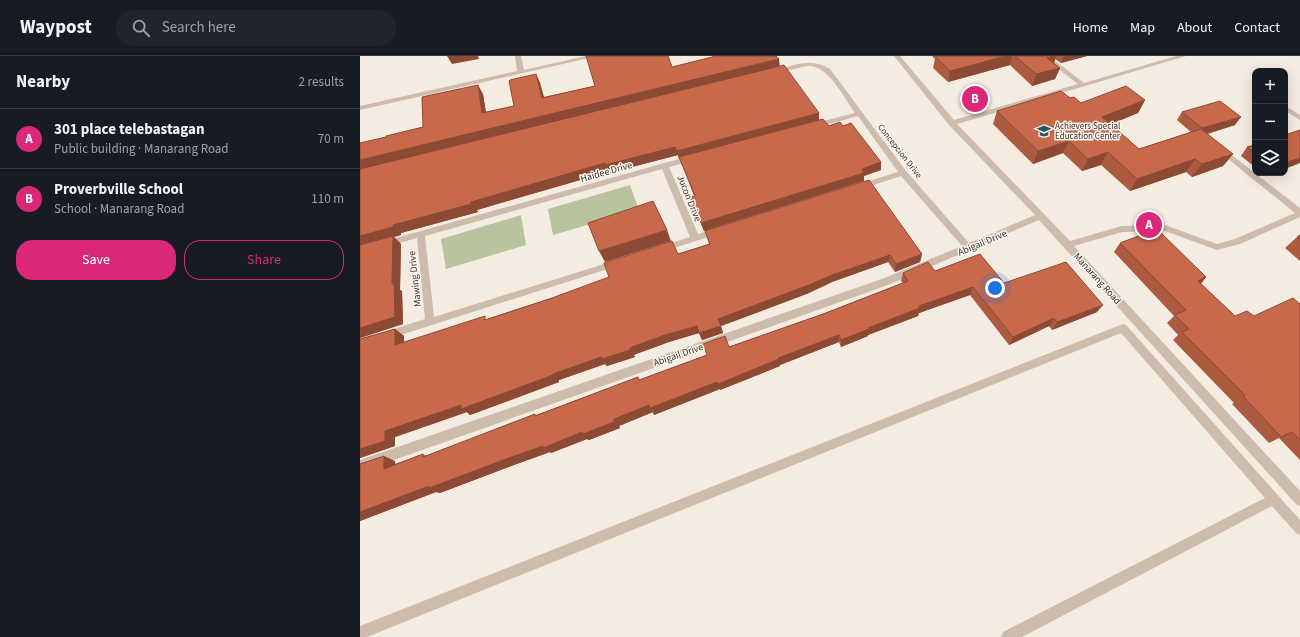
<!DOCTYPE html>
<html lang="en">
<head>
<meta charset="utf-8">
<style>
	body { margin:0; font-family:"Source Sans 3",sans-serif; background:#20242c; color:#f1f3f6 }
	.controls { position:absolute; right:12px; top:12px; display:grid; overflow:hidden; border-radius:8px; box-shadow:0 4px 16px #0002 }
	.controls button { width:36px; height:36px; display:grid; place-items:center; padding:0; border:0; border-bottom:1px solid #363941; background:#171b24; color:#f1f3f6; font:20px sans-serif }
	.you { position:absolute; left:635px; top:232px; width:14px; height:14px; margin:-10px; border:3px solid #fff; border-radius:50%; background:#1a73e8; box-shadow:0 0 0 6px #1a73e833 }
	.badge { display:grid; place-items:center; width:26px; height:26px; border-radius:50%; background:#db2777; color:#fff; font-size:13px; font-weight:700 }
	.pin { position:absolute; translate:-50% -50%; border:2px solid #fff; box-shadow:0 1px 4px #0006 }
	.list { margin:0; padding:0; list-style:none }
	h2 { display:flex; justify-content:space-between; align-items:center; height:52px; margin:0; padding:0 16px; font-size:17px }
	h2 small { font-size:13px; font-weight:400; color:#9ea1a6 }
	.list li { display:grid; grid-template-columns:26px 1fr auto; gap:12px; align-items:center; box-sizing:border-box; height:60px; padding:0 16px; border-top:1px solid #363941 }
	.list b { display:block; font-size:15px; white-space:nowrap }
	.list p { margin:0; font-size:13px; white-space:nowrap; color:#9ea1a6 }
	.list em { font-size:13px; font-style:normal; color:#9ea1a6 }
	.actions { display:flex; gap:8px; padding:12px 16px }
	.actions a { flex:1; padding:9px 0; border:1px solid #db2777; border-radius:16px; text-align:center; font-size:14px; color:#db2777 }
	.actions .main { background:#db2777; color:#fff }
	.icon { flex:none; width:22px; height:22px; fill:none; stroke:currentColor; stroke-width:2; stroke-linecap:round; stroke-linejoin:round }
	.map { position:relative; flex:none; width:940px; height:581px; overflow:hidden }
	header { display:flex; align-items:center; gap:24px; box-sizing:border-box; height:56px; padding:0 20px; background:#171b24; border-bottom:1px solid #363941 }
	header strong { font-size:19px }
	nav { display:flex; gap:22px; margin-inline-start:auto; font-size:14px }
	.search { width:280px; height:36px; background:#20242c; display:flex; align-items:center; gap:10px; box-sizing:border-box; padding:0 14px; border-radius:22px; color:#9ea1a6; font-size:15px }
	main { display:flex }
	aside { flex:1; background:#171b24 }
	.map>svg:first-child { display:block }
</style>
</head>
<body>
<header>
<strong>Waypost</strong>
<div class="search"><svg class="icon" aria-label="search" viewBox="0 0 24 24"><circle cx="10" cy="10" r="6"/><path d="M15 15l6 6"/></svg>Search here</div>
<nav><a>Home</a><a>Map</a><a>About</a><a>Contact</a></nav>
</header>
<main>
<aside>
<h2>Nearby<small>2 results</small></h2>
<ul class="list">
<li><span class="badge">A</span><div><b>301 place telebastagan</b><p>Public building · Manarang Road</p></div><em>70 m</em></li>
<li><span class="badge">B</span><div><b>Proverbville School</b><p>School · Manarang Road</p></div><em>110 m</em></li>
</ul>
<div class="actions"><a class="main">Save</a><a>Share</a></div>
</aside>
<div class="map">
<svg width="940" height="581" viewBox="0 0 940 581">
	<rect width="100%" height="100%" fill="#f4ebe1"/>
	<path fill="#b8c4a0" d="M 270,129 L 279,154 L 193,179 L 188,153 Z
		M 161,159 L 166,189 L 86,213 L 81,183 Z"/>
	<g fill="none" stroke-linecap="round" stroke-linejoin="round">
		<path fill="#cdbbac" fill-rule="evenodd" d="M 155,0 L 161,0 L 164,14 L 226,0 L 238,0 L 0,54 L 0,50 L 157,15 Z
			M 534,0 L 540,0 L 594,64 L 718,28 L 682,0 L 689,0 L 724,27 L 816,0 L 826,0 L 597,68 L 710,185 L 762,170 L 805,169 L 857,188 L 875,183 L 935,157 L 857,94 L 856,92 L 860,90 L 940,152 L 940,161 L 880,188 L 857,194 L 805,175 L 762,176 L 714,190 L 940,435 L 940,450 L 936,448 L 679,164 L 613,192 L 612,194 L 607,195 L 528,229 L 0,416 L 0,404 L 522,223 L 602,190 L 541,120 L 499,134 L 496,133 L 496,129 L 538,116 L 498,60 L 455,72 L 452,72 L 452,68 L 495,57 C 485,43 468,9 449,10 C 438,11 424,16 413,19 L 410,17 L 411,16 C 432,10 450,1 470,13 L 546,115 L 609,187 L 675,159 L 589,69 Z
			M 925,50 L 940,59 L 940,64 L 925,55 Z
			M 333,99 L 336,100 L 336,104 L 309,111 L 338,178 L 358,172 L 361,173 L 362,175 L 361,177 L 301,196 L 298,195 L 297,193 L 298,191 L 330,181 L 302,113 L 65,180 L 74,261 L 257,204 L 261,207 L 260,209 L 0,292 L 0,284 L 65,263 L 57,182 L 0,198 L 0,192 Z
			M 763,268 L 766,269 L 940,464 L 940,479 L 936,477 L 912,450 L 662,581 L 641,581 L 643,576 L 905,442 L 761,277 L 7,581 L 0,581 L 0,570 Z"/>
	</g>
	<path fill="#ac5a40" d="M 572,0 L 727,0 L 701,7 L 695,3 L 694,7 L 700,12 L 695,23 L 672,30 L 650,9 L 588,26 L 573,12 L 575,3 Z
		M 420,10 L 459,57 L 459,64 L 469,70 L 483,70 L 521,106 L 521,114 L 344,175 L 333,149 L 330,141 L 334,140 L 320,103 L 319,103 L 318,99 L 249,117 L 248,116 L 151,144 L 117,154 L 118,156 L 41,177 L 41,179 L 34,181 L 41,188 L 40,234 L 42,235 L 43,268 L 0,282 L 26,81 L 63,71 L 123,38 L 126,56 L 154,50 L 176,18 L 180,27 L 184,41 L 235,30 L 312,11 Z
		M 710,42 L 721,47 L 785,44 L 778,57 L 751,68 L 779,93 L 831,76 L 817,64 L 822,56 L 875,69 L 847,78 L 873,98 L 863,110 L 832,121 L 826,116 L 770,135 L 741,109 L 722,115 L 703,97 L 673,108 L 633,68 L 637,55 Z
		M 895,89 L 895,111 L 881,100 L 887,91 Z
		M 903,117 L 913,117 L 906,120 Z
		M 345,175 L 562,198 L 560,206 L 535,216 L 528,206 L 472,226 L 449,237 L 361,270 L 363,277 L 342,284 L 339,277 L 309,286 L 276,298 L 274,299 L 275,301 L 247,310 L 245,308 L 199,324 L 199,326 L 110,359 L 107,356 L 35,381 L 35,390 L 0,402 L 0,283 L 35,273 L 44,280 L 44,286 L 127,263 L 192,242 L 318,198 L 349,188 Z
		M 940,179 L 940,205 L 925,192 L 937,181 Z
		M 760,187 L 846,221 L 841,228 L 875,260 L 894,260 L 940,248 L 940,404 L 919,382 L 909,387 L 872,348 L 874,347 L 813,284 L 818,279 L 807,267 L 814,260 L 754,196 Z
		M 575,215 L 644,227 L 737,256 L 692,274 L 689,270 L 649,289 L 610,239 L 559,257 L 558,260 L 508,279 L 508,280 L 481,291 L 479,286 L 420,309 L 420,310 L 360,334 L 360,333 L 294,359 L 293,356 L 259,370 L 260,372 L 229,384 L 227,383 L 191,397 L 190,396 L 154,409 L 80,437 L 76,436 L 0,465 L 0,408 L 35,405 L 35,408 L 63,398 L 66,400 L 278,321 L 280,324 L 369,291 L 463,258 L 543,227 L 541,225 L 543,217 Z"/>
	<path fill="#8c4a34" d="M 87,0 L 118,0 L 119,3 L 92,8 Z
		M 646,0 L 652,0 L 650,9 L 588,26 L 590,15 Z
		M 693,0 L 696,0 L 693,10 L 687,2 Z
		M 704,0 L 727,0 L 701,7 Z
		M 419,3 L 420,12 L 0,114 L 0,104 Z
		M 700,12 L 695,23 L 672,30 L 676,18 Z
		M 176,18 L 180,27 L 186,50 L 182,42 Z
		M 118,29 L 123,38 L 127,66 L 122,57 Z
		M 785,44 L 778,57 L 736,74 L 742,61 Z
		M 459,57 L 459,65 L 319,103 L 317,95 Z
		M 881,61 L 875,69 L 837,81 L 842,72 Z
		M 709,85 L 703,97 L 673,108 L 678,95 Z
		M 315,91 L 318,99 L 249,117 L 248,116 L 151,144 L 117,154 L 118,156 L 41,177 L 41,179 L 34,181 L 41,188 L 40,234 L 42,235 L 43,268 L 0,282 L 0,180 L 33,169 L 145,135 L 245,107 Z
		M 748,96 L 741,109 L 722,115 L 728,103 Z
		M 873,98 L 863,110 L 832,121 L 842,108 Z
		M 940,102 L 940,107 L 925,113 L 925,107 Z
		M 835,103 L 826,116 L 770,135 L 777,123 Z
		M 521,106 L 521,114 L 504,120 L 504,125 L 344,175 L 341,167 Z
		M 909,117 L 913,117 L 906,120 Z
		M 307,174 L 311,185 L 245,206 L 239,195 Z
		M 562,198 L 560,206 L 535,216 L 536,208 Z
		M 530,199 L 528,206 L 472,226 L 449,237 L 361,270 L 363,277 L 342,284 L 339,277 L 358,263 L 472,219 Z
		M 846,221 L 838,231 L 838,225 Z
		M 613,231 L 610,239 L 559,257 L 558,260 L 508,279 L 508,280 L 481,291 L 481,284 L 508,272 L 559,250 Z
		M 743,249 L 737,256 L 692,274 L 697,266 Z
		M 694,262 L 689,270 L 649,289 L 653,281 Z
		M 337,270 L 339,277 L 309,286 L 276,298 L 274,299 L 275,301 L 247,310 L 245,308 L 199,324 L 199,326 L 110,359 L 107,356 L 35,381 L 35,390 L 0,402 L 0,393 L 25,375 L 241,301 L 270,292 L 272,291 L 305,279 Z
		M 35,273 L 44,280 L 44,295 L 35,289 Z
		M 479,279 L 479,286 L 420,309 L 420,310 L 360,334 L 360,333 L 294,359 L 293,356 L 259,370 L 260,372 L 229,384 L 227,383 L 191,397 L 190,396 L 154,409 L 80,437 L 76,436 L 0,465 L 0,456 L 69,430 L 146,403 L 254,363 L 289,349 Z
		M 24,400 L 35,405 L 36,418 L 24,413 Z"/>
	<path fill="#c8694b" stroke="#8c4a34" d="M 226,0 L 308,0 L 312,11 L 356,0 L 416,0 L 419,3 L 0,104 L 0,87 L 26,81 L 26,80 L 63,71 L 62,41 L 118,29 L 122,57 L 154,50 L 149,25 L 150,24 L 176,18 L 182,42 L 235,30 Z
		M 575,0 L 646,0 L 590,15 Z
		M 655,0 L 693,0 L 687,2 L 700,12 L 676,18 Z
		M 424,9 L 459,57 L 317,95 L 315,91 L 245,109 L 245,107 L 111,146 L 111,148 L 33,169 L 33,171 L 0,180 L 0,113 Z
		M 766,30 L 785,44 L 742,61 L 779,93 L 841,73 L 873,98 L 842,108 L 835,103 L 777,123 L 748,96 L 728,103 L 709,85 L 678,95 L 637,55 L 701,35 L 710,42 L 714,41 L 721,47 Z
		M 860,45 L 881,61 L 842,72 L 822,56 Z
		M 463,63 L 469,70 L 480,66 L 483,70 L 491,67 L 521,106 L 502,113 L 504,117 L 341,167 L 330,141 L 335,140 L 319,101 Z
		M 940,74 L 940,102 L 925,107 L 925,79 Z
		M 895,89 L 895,97 L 887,91 Z
		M 509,124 L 562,198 L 536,208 L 530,199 L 472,219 L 449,229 L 358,263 L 361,270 L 339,277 L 337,270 L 305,279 L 272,291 L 270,292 L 270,294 L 242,303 L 241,301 L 193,318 L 193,319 L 101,353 L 101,349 L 25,375 L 25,385 L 0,393 L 0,283 L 35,273 L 35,289 L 125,260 L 125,264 L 192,242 L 249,221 L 244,207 L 312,185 L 318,198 L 350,188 L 345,175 Z
		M 293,145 L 307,174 L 239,195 L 228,167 Z
		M 797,173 L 846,221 L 838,225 L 875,260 L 887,255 L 894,260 L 933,242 L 940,248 L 940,384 L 932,376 L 921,381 L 883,340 L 885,339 L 822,276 L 829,273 L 815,259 L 826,254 L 760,187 Z
		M 940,179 L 940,183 L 937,181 Z
		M 33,180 L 32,228 L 34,228 L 35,261 L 0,272 L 0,189 Z
		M 620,198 L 644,227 L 706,206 L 743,249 L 697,266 L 694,262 L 653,281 L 613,231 L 559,250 L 560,252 L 508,272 L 509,273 L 481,284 L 479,279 L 418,302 L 419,303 L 358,328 L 357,326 L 290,352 L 289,349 L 254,363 L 254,366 L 223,378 L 222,376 L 183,392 L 183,390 L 146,403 L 69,432 L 69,430 L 0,456 L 0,408 L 24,400 L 24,413 L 63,398 L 63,401 L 175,358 L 175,360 L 278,321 L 279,324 L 347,299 L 343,288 L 365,280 L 369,291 L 463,258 L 548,225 L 543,217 L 568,206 L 575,215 Z"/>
	<defs>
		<g id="school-bare" transform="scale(1.08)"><path d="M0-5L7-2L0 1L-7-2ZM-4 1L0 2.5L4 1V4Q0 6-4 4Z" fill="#1f5a5e" stroke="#fbf5ee" stroke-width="2.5" paint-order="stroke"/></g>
	</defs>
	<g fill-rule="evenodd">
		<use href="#school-bare" x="684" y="75"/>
	</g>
	<g text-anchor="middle" stroke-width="3" stroke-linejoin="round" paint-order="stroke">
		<g font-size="9" fill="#3b302b" stroke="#fbf5ee" text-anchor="start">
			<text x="695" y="73">Achievers Special<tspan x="695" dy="10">Education Center</tspan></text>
		</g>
		<g font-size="9" fill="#3b302b" stroke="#fbf5ee">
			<text transform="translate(540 95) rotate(52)" y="3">Concepcion Drive</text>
		</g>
		<g font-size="10" fill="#3b302b" stroke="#fbf5ee">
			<text transform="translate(246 115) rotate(-16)" y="4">Haidee Drive</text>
			<text transform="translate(330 142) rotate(68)" y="4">Jucon Drive</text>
			<text transform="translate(622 186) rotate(-23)" y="4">Abigail Drive</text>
			<text transform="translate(738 222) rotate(48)" y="4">Manarang Road</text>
			<text transform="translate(54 223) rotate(-96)" y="4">Mawing Drive</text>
			<text transform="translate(318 298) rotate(-19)" y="4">Abigail Drive</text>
		</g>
	</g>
</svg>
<div class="controls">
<button>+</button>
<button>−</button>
<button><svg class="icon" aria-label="layers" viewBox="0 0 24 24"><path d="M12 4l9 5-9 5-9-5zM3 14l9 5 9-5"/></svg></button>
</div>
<div class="you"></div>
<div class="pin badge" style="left:789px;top:169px">A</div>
<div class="pin badge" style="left:615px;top:43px">B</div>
</div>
</main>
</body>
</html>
